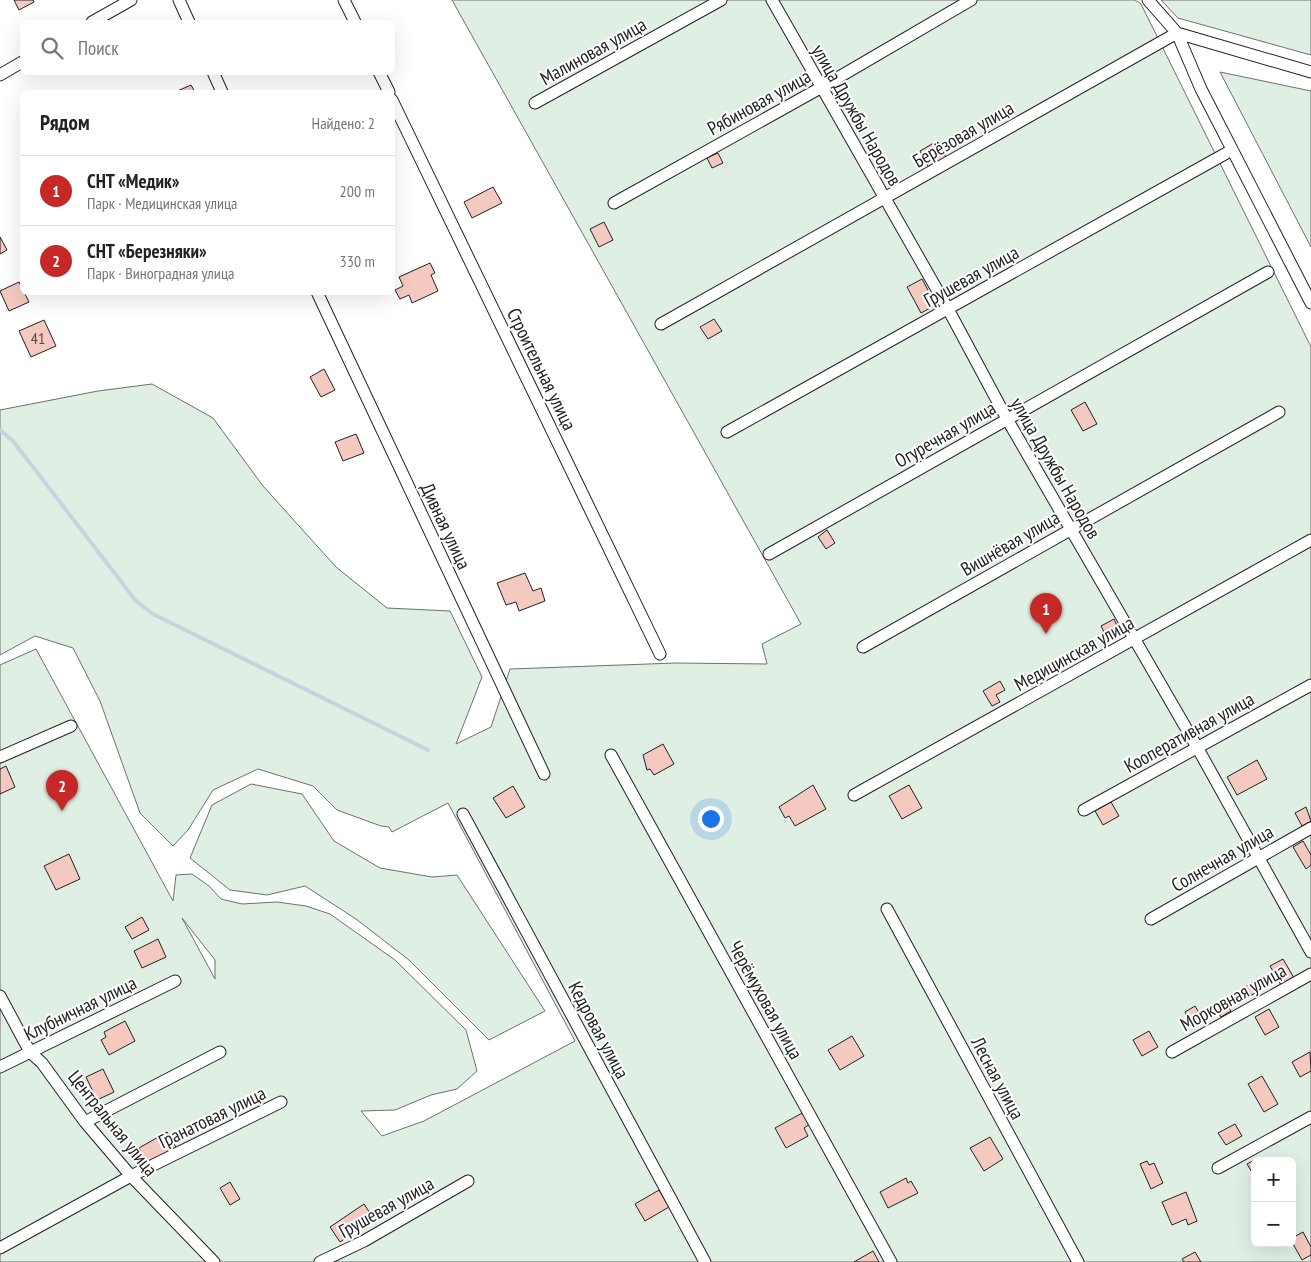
<!DOCTYPE html>
<html lang="ru">
<head>
<meta charset="utf-8">
<style>
	body { margin:0; font-family:"PT Sans Narrow",sans-serif; background:#f2f2f2; color:#222 }
	.controls { position:absolute; right:15px; bottom:15px; display:grid; overflow:hidden; border-radius:8px; box-shadow:0 5px 20px #0002 }
	.controls button { width:45px; height:45px; display:grid; place-items:center; padding:0; border:0; border-bottom:1px solid #e0e0e0; background:#fff; color:#222; font:25px sans-serif }
	.you { position:absolute; left:710px; top:818px; width:18px; height:18px; margin:-12px; border:4px solid #fff; border-radius:50%; background:#1a73e8; box-shadow:0 0 0 8px #1a73e833 }
	.badge { display:grid; place-items:center; width:32px; height:32px; border-radius:50%; background:#c62828; color:#fff; font-size:16px; font-weight:700 }
	.pin { position:absolute; translate:-50% -41px; filter:drop-shadow(0 1px 2px #0008) }
	.pin::after { content:''; position:absolute; top:26px; width:18px; height:15px; background:inherit; clip-path:polygon(0 0,100% 0,50% 100%) }
	.list { margin:0; padding:0; list-style:none }
	h2 { display:flex; justify-content:space-between; align-items:center; height:65px; margin:0; padding:0 20px; font-size:21px }
	h2 small { font-size:16px; font-weight:400; color:#767676 }
	.list li { display:grid; grid-template-columns:32px 1fr auto; gap:15px; align-items:center; box-sizing:border-box; height:70px; padding:0 20px; border-top:1px solid #e0e0e0 }
	.list b { display:block; font-size:19px; white-space:nowrap }
	.list p { margin:0; font-size:16px; white-space:nowrap; color:#767676 }
	.list em { font-size:16px; font-style:normal; color:#767676 }
	.icon { flex:none; width:28px; height:28px; fill:none; stroke:currentColor; stroke-width:2; stroke-linecap:round; stroke-linejoin:round }
	.map { position:relative; flex:none; width:1311px; height:1262px; overflow:hidden }
	.search { position:absolute; background:#fff; box-shadow:0 5px 20px #0002; left:20px; top:20px; width:375px; height:55px; display:flex; align-items:center; gap:12px; box-sizing:border-box; padding:0 18px; border-radius:8px; color:#767676; font-size:19px }
	.panel { position:absolute; background:#fff; box-shadow:0 5px 20px #0002; left:20px; top:90px; width:375px; height:205px; border-radius:8px }
	.map>svg:first-child { display:block }
</style>
</head>
<body>
<div class="map">
<svg width="1311" height="1262" viewBox="0 0 1311 1262">
	<rect width="100%" height="100%" fill="#fff"/>
	<path fill="#e0efe3" stroke="#6f6f6f" fill-rule="evenodd" d="M 452,0 L 1135,0 L 1141,4 L 1311,347 L 1311,1262 L 0,1262 L 0,665 L 36,649 L 173,901 L 176,875 L 192,874 L 209,886 L 221,899 L 242,904 L 277,902 L 306,906 L 330,914 L 395,960 L 466,1030 L 477,1071 L 457,1089 L 431,1095 L 395,1110 L 361,1111 L 382,1136 L 424,1121 L 575,1041 L 448,803 L 392,832 L 389,827 L 381,826 L 337,810 L 313,786 L 258,769 L 213,790 L 188,830 L 173,846 L 140,813 L 100,701 L 73,648 L 35,636 L 0,655 L 0,410 L 98,391 L 152,384 L 213,418 L 263,486 L 336,567 L 387,608 L 450,611 L 482,677 L 456,744 L 491,727 L 510,669 L 676,663 L 767,664 L 762,644 L 801,624 ZM 182,918 L 215,960 L 215,979 ZM 1255,1161 L 1292,1161 L 1292,1243 L 1255,1243 Z
		M 1161,0 L 1311,0 L 1311,55 L 1178,18 Z
		M 1220,72 L 1311,91 L 1311,247 Z
		M 251,784 L 302,794 L 334,841 L 380,868 L 432,877 L 457,875 L 545,1011 L 489,1040 L 409,960 L 356,919 L 305,886 L 267,895 L 230,890 L 190,858 L 212,805 Z"/>
	<g fill="none" stroke-linecap="round" stroke-linejoin="round">
		<path stroke="#c7d3dd" stroke-width="4" d="M 0,430 L 13,441 L 136,601 L 153,614 L 428,750"/>
	</g>
	<path fill="#f3c9c0" stroke="#222" d="M 14,0 L 33,0 L 34,2 L 19,10 Z
		M 191,85 L 195,92 L 175,92 Z
		M 937,141 L 947,159 L 929,168 L 920,151 Z
		M 718,153 L 723,163 L 712,168 L 707,158 Z
		M 493,187 L 502,203 L 472,218 L 464,202 Z
		M 604,222 L 613,240 L 599,247 L 590,229 Z
		M 0,237 L 7,250 L 0,254 Z
		M 430,263 L 435,273 L 431,275 L 438,291 L 412,303 L 409,295 L 400,299 L 395,290 L 403,286 L 399,277 Z
		M 922,279 L 936,305 L 921,313 L 907,287 Z
		M 19,282 L 29,302 L 9,311 L 0,291 Z
		M 714,319 L 722,331 L 708,339 L 700,327 Z
		M 44,320 L 56,346 L 31,357 L 19,331 Z
		M 324,369 L 335,390 L 321,397 L 310,377 Z
		M 1085,402 L 1097,424 L 1083,431 L 1071,410 Z
		M 356,434 L 364,453 L 343,461 L 335,442 Z
		M 827,530 L 835,543 L 826,549 L 818,537 Z
		M 525,573 L 533,591 L 541,588 L 545,601 L 519,611 L 516,602 L 506,605 L 497,583 Z
		M 1114,619 L 1119,630 L 1106,636 L 1101,626 Z
		M 1000,681 L 1005,690 L 996,695 L 1000,702 L 992,706 L 983,691 Z
		M 663,744 L 674,764 L 654,775 L 650,769 L 647,770 L 643,755 Z
		M 1257,760 L 1267,779 L 1237,795 L 1227,777 Z
		M 6,766 L 15,787 L 0,794 L 0,769 Z
		M 813,785 L 826,809 L 795,826 L 789,816 L 785,818 L 779,807 Z
		M 909,785 L 922,808 L 902,819 L 889,796 Z
		M 513,786 L 525,807 L 506,818 L 493,798 Z
		M 1111,802 L 1119,816 L 1103,825 L 1095,811 Z
		M 1306,807 L 1311,821 L 1302,826 L 1295,813 Z
		M 1303,841 L 1311,855 L 1311,865 L 1306,869 L 1293,847 Z
		M 69,854 L 80,879 L 56,890 L 44,866 Z
		M 142,917 L 149,930 L 132,939 L 125,927 Z
		M 158,939 L 166,957 L 142,968 L 134,951 Z
		M 1283,959 L 1294,978 L 1281,985 L 1270,966 Z
		M 1255,981 L 1260,990 L 1245,999 L 1240,990 Z
		M 1225,1002 L 1231,1011 L 1221,1017 L 1215,1007 Z
		M 1195,1006 L 1204,1021 L 1193,1027 L 1185,1012 Z
		M 1269,1009 L 1279,1027 L 1265,1035 L 1255,1017 Z
		M 125,1021 L 135,1041 L 109,1055 L 101,1040 L 106,1037 L 104,1032 Z
		M 1149,1031 L 1158,1047 L 1142,1056 L 1133,1040 Z
		M 852,1036 L 864,1056 L 840,1070 L 828,1050 Z
		M 1310,1052 L 1311,1071 L 1300,1077 L 1292,1062 Z
		M 103,1069 L 114,1092 L 97,1100 L 86,1077 Z
		M 1262,1076 L 1278,1104 L 1264,1112 L 1248,1084 Z
		M 804,1112 L 810,1124 L 804,1128 L 808,1136 L 786,1148 L 775,1128 Z
		M 1235,1124 L 1242,1136 L 1226,1145 L 1218,1133 Z
		M 167,1132 L 177,1149 L 149,1165 L 139,1148 Z
		M 990,1137 L 1003,1159 L 984,1171 L 970,1148 Z
		M 1258,1158 L 1259,1161 L 1255,1161 L 1255,1177 L 1247,1164 Z
		M 1147,1161 L 1149,1165 L 1154,1163 L 1163,1183 L 1151,1189 L 1140,1164 Z
		M 906,1178 L 908,1183 L 911,1181 L 918,1193 L 888,1208 L 880,1192 Z
		M 230,1182 L 240,1199 L 230,1205 L 220,1188 Z
		M 659,1190 L 669,1207 L 645,1221 L 635,1204 Z
		M 1186,1192 L 1197,1221 L 1188,1225 L 1186,1219 L 1172,1225 L 1162,1202 Z
		M 364,1204 L 374,1219 L 340,1242 L 330,1227 Z
		M 1303,1232 L 1311,1247 L 1311,1255 L 1302,1260 L 1292,1242 L 1292,1238 Z
		M 873,1251 L 879,1262 L 854,1262 Z
		M 1195,1252 L 1201,1262 L 1184,1262 L 1182,1259 Z"/>
	<g fill="none" stroke-linecap="round" stroke-linejoin="round">
		<g stroke="#222" stroke-width="13">
			<path id="street" d="M 179,0 L 189,22
				M 344,0 L 355,22
				M 772,0 L 948,309 L 1007,419 L 1197,747 L 1311,952
				M 1148,0 L 1177,33 L 1201,89 L 1311,303
				M 92,22 L 131,0
				M 1177,33 L 1311,72
				M 213,72 L 222,92
				M 379,72 L 389,92
				M 0,75 L 22,62
				M 392,100 L 660,654
				M 535,103 L 721,0
				M 614,203 L 822,87 L 971,0
				M 317,292 L 544,774
				M 661,324 L 1177,33
				M 727,432 L 1232,150
				M 769,554 L 1268,272
				M 863,647 L 1279,412
				M 611,755 L 891,1262
				M 0,757 L 71,726
				M 854,795 L 1311,540
				M 1084,810 L 1311,685
				M 463,814 L 705,1262
				M 887,909 L 1078,1262
				M 1151,919 L 1311,828
				M 0,996 L 30,1052 L 42,1063 L 85,1122 L 131,1176 L 214,1262
				M 1172,1052 L 1311,974
				M 0,1067 L 175,981
				M 85,1122 L 220,1052
				M 1218,1168 L 1311,1117
				M 0,1248 L 131,1176 L 281,1102
				M 320,1262 L 364,1241 L 468,1181"/>
		</g>
		<use href="#street" stroke="#fff" stroke-width="11"/>
	</g>
	<g text-anchor="middle" stroke-width="4" stroke-linejoin="round" paint-order="stroke">
		<g font-size="16" fill="#564c4a">
			<text x="38" y="344">41</text>
		</g>
		<g font-size="19" fill="#222" stroke="#fff">
			<text transform="translate(593 51) rotate(-29)" y="7">Малиновая улица</text>
			<text transform="translate(759 102) rotate(-29)" y="7">Рябиновая улица</text>
			<text transform="translate(857 115) rotate(60)" y="7">улица Дружбы Народов</text>
			<text transform="translate(963 134) rotate(-30)" y="7">Берёзовая улица</text>
			<text transform="translate(971 276) rotate(-29)" y="7">Грушевая улица</text>
			<text transform="translate(542 369) rotate(64)" y="7">Строительная улица</text>
			<text transform="translate(945 434) rotate(-30)" y="7">Огуречная улица</text>
			<text transform="translate(1056 468) rotate(60)" y="7">улица Дружбы Народов</text>
			<text transform="translate(446 526) rotate(65)" y="7">Дивная улица</text>
			<text transform="translate(1010 543) rotate(-30)" y="7">Вишнёвая улица</text>
			<text transform="translate(1074 653) rotate(-29)" y="7">Медицинская улица</text>
			<text transform="translate(1189 732) rotate(-29)" y="7">Кооперативная улица</text>
			<text transform="translate(1222 858) rotate(-30)" y="7">Солнечная улица</text>
			<text transform="translate(1233 997) rotate(-29)" y="7">Морковная улица</text>
			<text transform="translate(766 1000) rotate(61)" y="7">Черёмуховая улица</text>
			<text transform="translate(80 1008) rotate(-26)" y="7">Клубничная улица</text>
			<text transform="translate(599 1030) rotate(62)" y="7">Кедровая улица</text>
			<text transform="translate(998 1078) rotate(62)" y="7">Лесная улица</text>
			<text transform="translate(212 1117) rotate(-26)" y="7">Гранатовая улица</text>
			<text transform="translate(113 1123) rotate(51)" y="7">Центральная улица</text>
			<text transform="translate(386 1207) rotate(-29)" y="7">Грушевая улица</text>
		</g>
	</g>
</svg>
<div class="controls">
<button>+</button>
<button>−</button>
</div>
<div class="you"></div>
<div class="pin badge" style="left:1046px;top:634px">1</div>
<div class="pin badge" style="left:62px;top:811px">2</div>
<div class="search"><svg class="icon" aria-label="search" viewBox="0 0 24 24"><circle cx="10" cy="10" r="6"/><path d="M15 15l6 6"/></svg>Поиск</div>
<section class="panel">
<h2>Рядом<small>Найдено: 2</small></h2>
<ul class="list">
<li><span class="badge">1</span><div><b>СНТ «Медик»</b><p>Парк · Медицинская улица</p></div><em>200 m</em></li>
<li><span class="badge">2</span><div><b>СНТ «Березняки»</b><p>Парк · Виноградная улица</p></div><em>330 m</em></li>
</ul>
</section>
</div>
</body>
</html>
